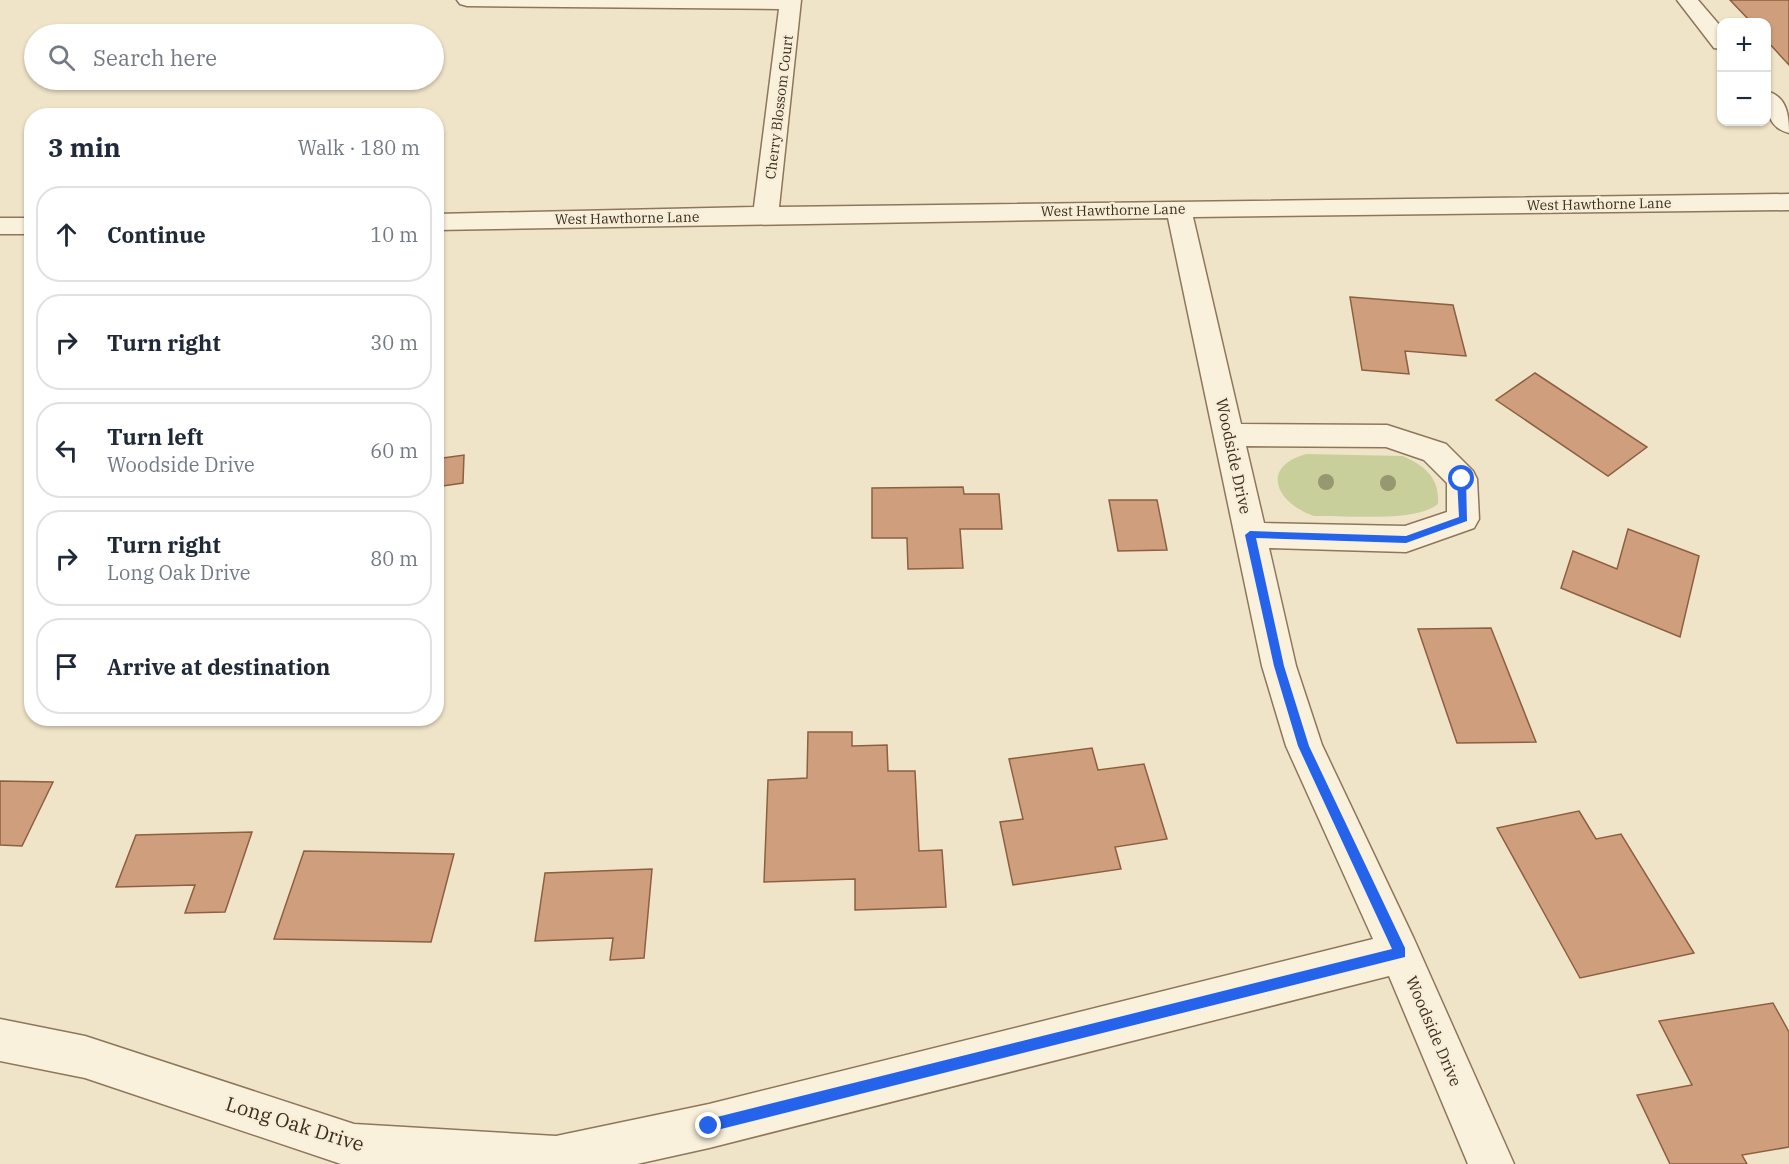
<!DOCTYPE html>
<html lang="en">
<head>
<meta charset="utf-8">
<style>
	body { margin:0; font-family:"IBM Plex Serif",serif; background:#f6f6f7; color:#1f2937 }
	.controls { position:absolute; right:18px; top:18px; display:grid; overflow:hidden; border-radius:12px; box-shadow:0 2px 4px #0004 }
	.controls button { width:54px; height:54px; display:grid; place-items:center; padding:0; border:0; border-bottom:2px solid #e0e1e3; background:#fff; color:#1f2937; font:30px sans-serif }
	.stop { position:absolute; width:18px; height:18px; margin:-14px; border:4px solid #2563eb; border-radius:50%; background:#fff }
	.stop.end { background:#2563eb; border-color:#fff; box-shadow:0 2px 6px #0008 }
	.list { margin:0; padding:0; list-style:none }
	h2 { display:flex; justify-content:space-between; align-items:center; height:78px; margin:0; padding:0 24px; font-size:26px }
	h2 small { font-size:20px; font-weight:400; color:#747a83 }
	.list li { display:grid; grid-template-columns:39px 1fr auto; gap:18px; align-items:center; box-sizing:border-box; height:96px; margin:0 12px 12px; padding:0 12px; border:2px solid #e0e1e3; border-radius:24px }
	.list b { display:block; font-size:22px; white-space:nowrap }
	.list p { margin:0; font-size:20px; white-space:nowrap; color:#747a83 }
	.list em { font-size:20px; font-style:normal; color:#747a83 }
	.icon { flex:none; width:33px; height:33px; fill:none; stroke:currentColor; stroke-width:2; stroke-linecap:round; stroke-linejoin:round }
	.map { position:relative; flex:none; width:1789px; height:1164px; overflow:hidden }
	.search { position:absolute; background:#fff; box-shadow:0 2px 4px #0004; left:24px; top:24px; width:420px; height:66px; display:flex; align-items:center; gap:15px; box-sizing:border-box; padding:0 21px; border-radius:33px; color:#747a83; font-size:22px }
	.panel { position:absolute; background:#fff; box-shadow:0 2px 4px #0004; left:24px; top:108px; width:420px; height:618px; border-radius:24px }
	.map>svg:first-child { display:block }
</style>
</head>
<body>
<div class="map">
<svg width="1789" height="1164" viewBox="0 0 1789 1164">
	<rect width="100%" height="100%" fill="#f0e4c8"/>
	<path fill="#c9cf9b" d="M 1306,454 L 1403,456 C 1425,466 1440,478 1438,504 C 1415,523 1345,515 1314,516 C 1278,504 1258,468 1306,454 Z"/>
	<path fill="#cf9f7d" stroke="#8d5f41" stroke-width="1.5" d="M 1730,0 L 1789,0 L 1789,65 L 1766,40 L 1766,22 L 1751,22 Z
		M 1350,297 L 1453,305 L 1466,356 L 1405,351 L 1409,374 L 1362,370 Z
		M 1535,373 L 1647,447 L 1608,476 L 1496,400 Z
		M 464,455 L 463,483 L 436,487 L 436,459 Z
		M 963,487 L 964,494 L 999,494 L 1002,529 L 960,529 L 963,568 L 908,569 L 907,538 L 872,538 L 872,488 Z
		M 1109,500 L 1157,500 L 1167,550 L 1118,551 Z
		M 1628,529 L 1699,556 L 1680,637 L 1561,588 L 1573,551 L 1617,569 Z
		M 1491,628 L 1536,742 L 1457,743 L 1418,629 Z
		M 808,732 L 852,732 L 852,746 L 887,745 L 888,771 L 915,771 L 919,851 L 942,850 L 946,907 L 855,910 L 855,879 L 764,882 L 768,780 L 807,778 Z
		M 1092,748 L 1098,770 L 1144,764 L 1167,839 L 1115,847 L 1121,869 L 1013,885 L 1000,822 L 1023,819 L 1009,759 Z
		M 0,781 L 53,782 L 22,846 L 0,845 Z
		M 1579,811 L 1596,839 L 1621,834 L 1694,953 L 1580,978 L 1497,828 Z
		M 252,832 L 225,912 L 185,913 L 195,885 L 116,887 L 136,835 Z
		M 304,851 L 454,854 L 431,942 L 274,939 Z
		M 652,869 L 644,958 L 610,960 L 613,938 L 535,941 L 545,873 Z
		M 1773,1003 L 1789,1032 L 1789,1147 L 1742,1155 L 1747,1164 L 1670,1164 L 1637,1095 L 1692,1085 L 1659,1021 Z"/>
	<g fill="none" stroke-linecap="round" stroke-linejoin="round">
		<g stroke="#8d765c" stroke-width="3">
			<path id="minor" d="M 457,0 L 801,0 L 779,207 L 1789,194 L 1789,210 L 1193,217 L 1241,424 L 1387,425 L 1446,444 L 1473,471 L 1477,479 L 1479,519 L 1474,528 L 1406,552 L 1269,548 L 1296,666 L 1322,745 L 1414,939 L 1514,1164 L 1468,1164 L 1389,976 L 709,1148 L 637,1164 L 341,1164 L 85,1078 L 0,1061 L 0,1019 L 85,1036 L 354,1124 L 556,1136 L 709,1104 L 1373,939 L 1286,746 L 1262,666 L 1168,218 L 436,230 L 436,214 L 754,207 L 779,9 L 467,6 L 460,4 ZM 1246,446 L 1386,447 L 1424,460 L 1447,483 L 1447,512 L 1405,526 L 1264,523 Z
				M 1677,0 L 1698,0 L 1722,28 L 1722,49 L 1714,48 Z
				M 1766,91 C 1787,96 1789,115 1789,133 C 1768,128 1766,109 1766,91 Z
				M 0,218 L 32,218 L 32,234 L 0,234 Z"/>
		</g>
		<use href="#minor" fill="#faf1dc" fill-rule="evenodd"/>
	</g>
	<g fill="#96986f">
		<circle cx="1326" cy="482" r="8"/>
		<circle cx="1388" cy="483" r="8"/>
	</g>
	<path fill="#2563eb" d="M 1462,475 L 1466,479 L 1467,521 L 1406,543 L 1256,538 L 1284,666 L 1309,746 L 1405,948 L 1405,957 L 709,1132 L 704,1130 L 704,1121 L 709,1119 L 1392,949 L 1298,746 L 1274,666 L 1245,535 L 1250,531 L 1406,536 L 1459,517 L 1457,479 Z"/>
	<g text-anchor="middle" stroke-width="5" stroke-linejoin="round" paint-order="stroke">
		<g font-size="14" fill="#3d2e20" stroke="#f7eed8">
			<text transform="translate(779 107) rotate(-83)" y="5">Cherry Blossom Court</text>
			<text transform="translate(1599 204) rotate(-1)" y="5">West Hawthorne Lane</text>
			<text transform="translate(1113 210) rotate(-1)" y="5">West Hawthorne Lane</text>
			<text transform="translate(627 218) rotate(-1)" y="5">West Hawthorne Lane</text>
		</g>
		<g font-size="16" fill="#3d2e20" stroke="#f7eed8">
			<text transform="translate(1234 456) rotate(78)" y="6">Woodside Drive</text>
			<text transform="translate(1434 1031) rotate(67)" y="6">Woodside Drive</text>
		</g>
		<g font-size="20" fill="#3d2e20" stroke="#f7eed8">
			<text transform="translate(295 1124) rotate(17)" y="7">Long Oak Drive</text>
		</g>
	</g>
</svg>
<div class="controls">
<button>+</button>
<button>−</button>
</div>
<div class="stop" style="left:1462px;top:479px"></div>
<div class="stop end" style="left:709px;top:1126px"></div>
<div class="search"><svg class="icon" aria-label="search" viewBox="0 0 24 24"><circle cx="10" cy="10" r="6"/><path d="M15 15l6 6"/></svg>Search here</div>
<section class="panel">
<h2>3 min<small>Walk · 180 m</small></h2>
<ul class="list">
<li><svg class="icon" aria-label="ahead" viewBox="0 0 24 24"><path d="M12 20V5M6 11l6-6 6 6"/></svg><div><b>Continue</b></div><em>10 m</em></li>
<li><svg class="icon" aria-label="right" viewBox="0 0 24 24"><path d="M7 20v-9h11M14 6l5 5-5 5"/></svg><div><b>Turn right</b></div><em>30 m</em></li>
<li><svg class="icon" aria-label="left" viewBox="0 0 24 24"><path d="M17 20v-9H6M10 6l-5 5 5 5"/></svg><div><b>Turn left</b><p>Woodside Drive</p></div><em>60 m</em></li>
<li><svg class="icon" aria-label="right" viewBox="0 0 24 24"><path d="M7 20v-9h11M14 6l5 5-5 5"/></svg><div><b>Turn right</b><p>Long Oak Drive</p></div><em>80 m</em></li>
<li><svg class="icon" aria-label="arrive" viewBox="0 0 24 24"><path d="M6 21V4h12l-3 4 3 4H6"/></svg><div><b>Arrive at destination</b></div></li>
</ul>
</section>
</div>
</body>
</html>
